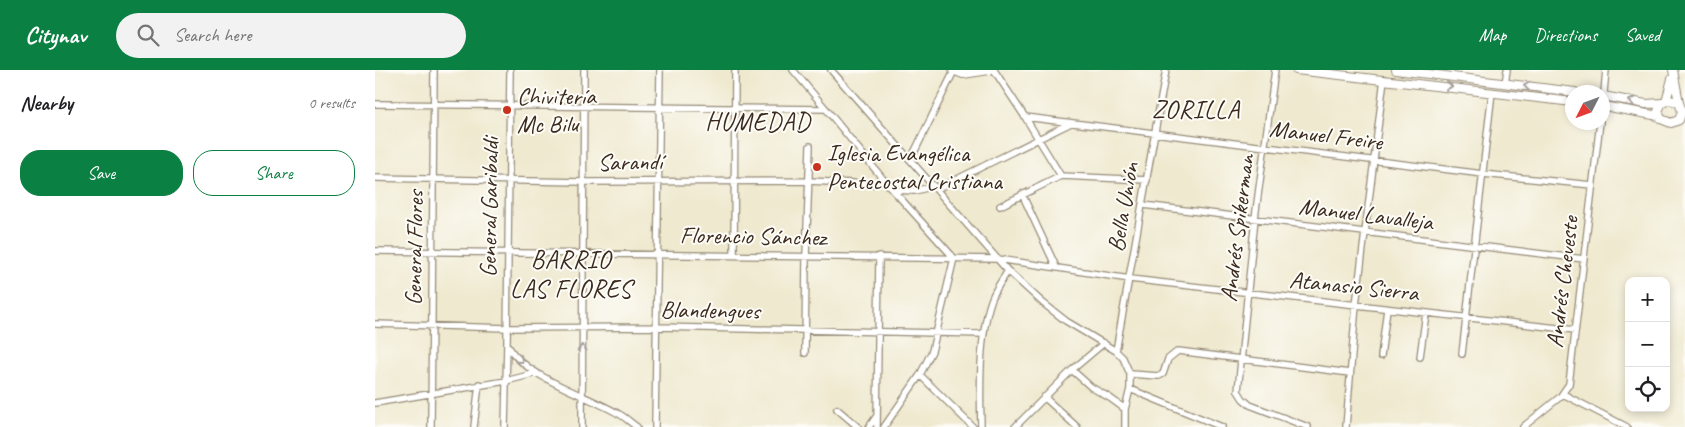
<!DOCTYPE html>
<html lang="en">
<head>
<meta charset="utf-8">
<style>
	body { margin:0; font-family:Caveat,sans-serif; background:#f2f2f2; color:#202124 }
	.controls { position:absolute; right:15px; bottom:15px; display:grid; overflow:hidden; border-radius:10px; box-shadow:0 2px 8px #0003 }
	.controls button { width:45px; height:45px; display:grid; place-items:center; padding:0; border:0; border-bottom:1px solid #e0e0e0; background:#fff; color:#202124; font:25px sans-serif }
	.compass { position:absolute; left:1190px; top:15px; width:45px; height:45px; border-radius:50%; background:#fff; box-shadow:0 2px 8px #0003; rotate:228deg }
	.list { margin:0; padding:0; list-style:none }
	h2 { display:flex; justify-content:space-between; align-items:center; height:65px; margin:0; padding:0 20px; font-size:21px }
	h2 small { font-size:16px; font-weight:400; color:#757577 }
	.actions { display:flex; gap:10px; padding:15px 20px }
	.actions a { flex:1; padding:11px 0; border:1px solid #0b8043; border-radius:20px; text-align:center; font-size:18px; color:#0b8043 }
	.actions .main { background:#0b8043; color:#fff }
	.icon { flex:none; width:28px; height:28px; fill:none; stroke:currentColor; stroke-width:2; stroke-linecap:round; stroke-linejoin:round }
	.map { position:relative; flex:none; width:1310px; height:357px; overflow:hidden }
	header { display:flex; align-items:center; gap:30px; box-sizing:border-box; height:70px; padding:0 25px; background:#0b8043; color:#fff }
	header strong { font-size:24px }
	nav { display:flex; gap:28px; margin-inline-start:auto; font-size:18px }
	.search { width:350px; height:45px; background:#f2f2f2; display:flex; align-items:center; gap:12px; box-sizing:border-box; padding:0 18px; border-radius:28px; color:#757577; font-size:19px }
	main { display:flex }
	aside { flex:1; background:#fff }
	.map>svg:first-child { display:block }
</style>
</head>
<body>
<header>
<strong>Citynav</strong>
<div class="search"><svg class="icon" aria-label="search" viewBox="0 0 24 24"><circle cx="10" cy="10" r="6"/><path d="M15 15l6 6"/></svg>Search here</div>
<nav><a>Map</a><a>Directions</a><a>Saved</a></nav>
</header>
<main>
<aside>
<h2>Nearby<small>0 results</small></h2>
<ul class="list">
</ul>
<div class="actions"><a class="main">Save</a><a>Share</a></div>
</aside>
<div class="map">
<svg width="1310" height="357" viewBox="0 0 1310 357">
	<rect width="100%" height="100%" fill="#fdfcf7"/>
	<filter id="ink" filterUnits="userSpaceOnUse"><feTurbulence type="fractalNoise" baseFrequency=".02" numOctaves="2"/><feDisplacementMap in="SourceGraphic" scale="10" xChannelSelector="R" yChannelSelector="G"/><feConvolveMatrix kernelMatrix="1 2 1 2 8 2 1 2 1" color-interpolation-filters="sRGB"/></filter>
	<filter id="wash" filterUnits="userSpaceOnUse"><feTurbulence type="fractalNoise" baseFrequency=".0096" numOctaves="4" result="noise"/><feDisplacementMap in="SourceGraphic" scale="20" xChannelSelector="R" yChannelSelector="G"/><feGaussianBlur stdDeviation="1.12" result="paint"/><feColorMatrix in="noise" values="0 0 0 0 0 0 0 0 0 0 0 0 0 0 0 0 0 1.4 0 .05"/><feComposite in="paint" operator="in"/></filter>
	<g filter="url(#wash)">
		<rect width="100%" height="100%" fill="#efe9cf"/>
	</g>
	<g filter="url(#ink)">
		<g fill="none" stroke-linecap="round" stroke-linejoin="round">
			<g stroke="#958a76" stroke-width="8">
				<path id="minor" d="M 418,0 L 451,39 L 508,109 L 579,188
					M 456,0 L 633,201 L 668,233 L 691,251 L 741,281 L 748,288 L 755,304 L 755,319 L 847,357
					M 619,0 L 650,47 L 686,106
					M 900,0 L 880,148 L 863,321 L 868,329 L 875,335 L 933,357
					M 1130,14 L 1132,0
					M 1228,33 L 1231,0
					M 0,34 L 451,39
					M 650,47 L 1108,104 L 1217,115
					M 536,89 L 579,1
					M 0,108 L 208,112 L 433,111 L 499,114 L 508,109
					M 562,119 L 694,54
					M 520,120 L 540,121 L 559,116
					M 647,124 L 681,197
					M 768,135 L 1209,189
					M 625,136 L 686,106 L 772,110
					M 0,181 L 623,189 L 755,209 L 1200,260
					M 359,185 L 360,0
					M 579,188 L 557,281 L 545,305 L 598,357
					M 0,254 L 132,258 L 282,257 L 609,264
					M 133,276 C 151,308 212,325 244,344 C 250,347 256,353 262,357
					M 741,281 L 791,0
					M 430,283 L 431,186 L 435,76
					M 1087,284 L 1117,22
					M 1006,286 L 1012,239
					M 1045,287 L 1051,243
					M 697,300 L 716,317 L 735,328 L 750,339
					M 755,304 L 784,306 L 788,304 L 793,289 L 803,281 L 975,303
					M 1188,324 L 1252,357
					M 669,327 L 702,357
					M 0,333 L 131,311 L 162,303
					M 462,339 L 483,357
					M 56,357 L 59,0
					M 99,357 L 104,314
					M 130,357 L 132,274 L 135,0
					M 207,357 L 209,0
					M 280,357 L 285,0
					M 494,357 L 501,347
					M 502,357 L 504,186
					M 509,357 L 545,305
					M 606,357 C 605,320 604,266 616,231 C 620,219 627,210 633,201
					M 640,357 L 697,300 L 729,273
					M 750,357 L 750,339 L 755,319
					M 971,357 L 981,235 L 1009,9
					M 1148,357 L 1185,327 L 1194,314 L 1225,52"/>
			</g>
			<g stroke="#958a76" stroke-width="10">
				<path id="major" d="M 578,0 L 588,4 L 614,0
					M 921,0 L 1198,32
					M 1021,0 L 1200,22
					M 1298,0 L 1304,33 L 1307,41 L 1304,50 L 1296,53 L 1286,49 L 1283,41 L 1287,33 L 1295,30 L 1304,33
					M 1228,26 L 1271,34 L 1287,33
					M 1291,31 L 1297,9
					M 1228,36 L 1284,46"/>
			</g>
			<use href="#minor" stroke="#fff" stroke-width="5.5"/>
			<use href="#major" stroke="#fff" stroke-width="8"/>
		</g>
		<defs><path id="oneway-chevron" d="M-2-3.5L2.5 0L-2 3.5" fill="none" stroke-width="1.6" stroke-linecap="round" stroke-linejoin="round" transform="scale(1.25)"/></defs>
		<g stroke="#a79f9a">
			<use href="#oneway-chevron" transform="translate(1074 16) rotate(7)"/>
			<use href="#oneway-chevron" transform="translate(1152 16) rotate(-173)"/>
			<use href="#oneway-chevron" transform="translate(1257 31) rotate(-170)"/>
			<use href="#oneway-chevron" transform="translate(207 278) rotate(-91)"/>
			<use href="#oneway-chevron" transform="translate(145 290) rotate(41)"/>
		</g>
	</g>
	<g fill="#c8321e" stroke="#fdfcf7" stroke-width="2">
		<circle cx="132" cy="40" r="5"/>
		<circle cx="442" cy="97" r="5"/>
	</g>
	<g text-anchor="middle" stroke-width="4" stroke-linejoin="round" paint-order="stroke">
		<g font-size="24" fill="#3b2a1e" stroke="#fdfcf7" text-anchor="start">
			<text x="142" y="34">Chivitería<tspan x="142" dy="28">Mc Bilu</tspan></text>
			<text x="452" y="91">Iglesia Evangélica<tspan x="452" dy="28">Pentecostal Cristiana</tspan></text>
		</g>
		<g font-size="24" fill="#3b2a1e" stroke="#fdfcf7">
			<text transform="translate(951 65) rotate(7)" y="8">Manuel Freire</text>
			<text transform="translate(255 92) rotate(-1)" y="8">Sarandí</text>
			<text transform="translate(114 137) rotate(-89)" y="8">General Garibaldi</text>
			<text transform="translate(748 137) rotate(-80)" y="8">Bella Unión</text>
			<text transform="translate(991 144) rotate(7)" y="8">Manuel Lavalleja</text>
			<text transform="translate(862 158) rotate(-83)" y="8">Andrés Spikerman</text>
			<text transform="translate(378 166) rotate(1)" y="8">Florencio Sánchez</text>
			<text transform="translate(39 178) rotate(-89)" y="8">General Flores</text>
			<text transform="translate(1187 212) rotate(-83)" y="8">Andrés Cheveste</text>
			<text transform="translate(979 216) rotate(6)" y="8">Atanasio Sierra</text>
			<text transform="translate(335 240) rotate(1)" y="8">Blandengues</text>
		</g>
		<g font-size="25" letter-spacing="1" fill="#3b2a1e" stroke="#fdfcf7">
			<text x="821" y="48">ZORILLA</text>
			<text x="383" y="60">HUMEDAD</text>
			<text x="196" y="198">BARRIO<tspan x="196" dy="29">LAS FLORES</tspan></text>
		</g>
	</g>
</svg>
<div class="controls">
<button>+</button>
<button>−</button>
<button><svg class="icon" aria-label="locate" viewBox="0 0 24 24"><circle cx="12" cy="12" r="6"/><path d="M12 2v4M12 18v4M2 12h4M18 12h4"/></svg></button>
</div>
<svg class="compass" viewBox="-18 -18 36 36"><path d="M0-13l5 13h-10z" fill="#e53935"/><path d="M0 13l5-13h-10z" fill="#757577"/></svg>
</div>
</main>
</body>
</html>
